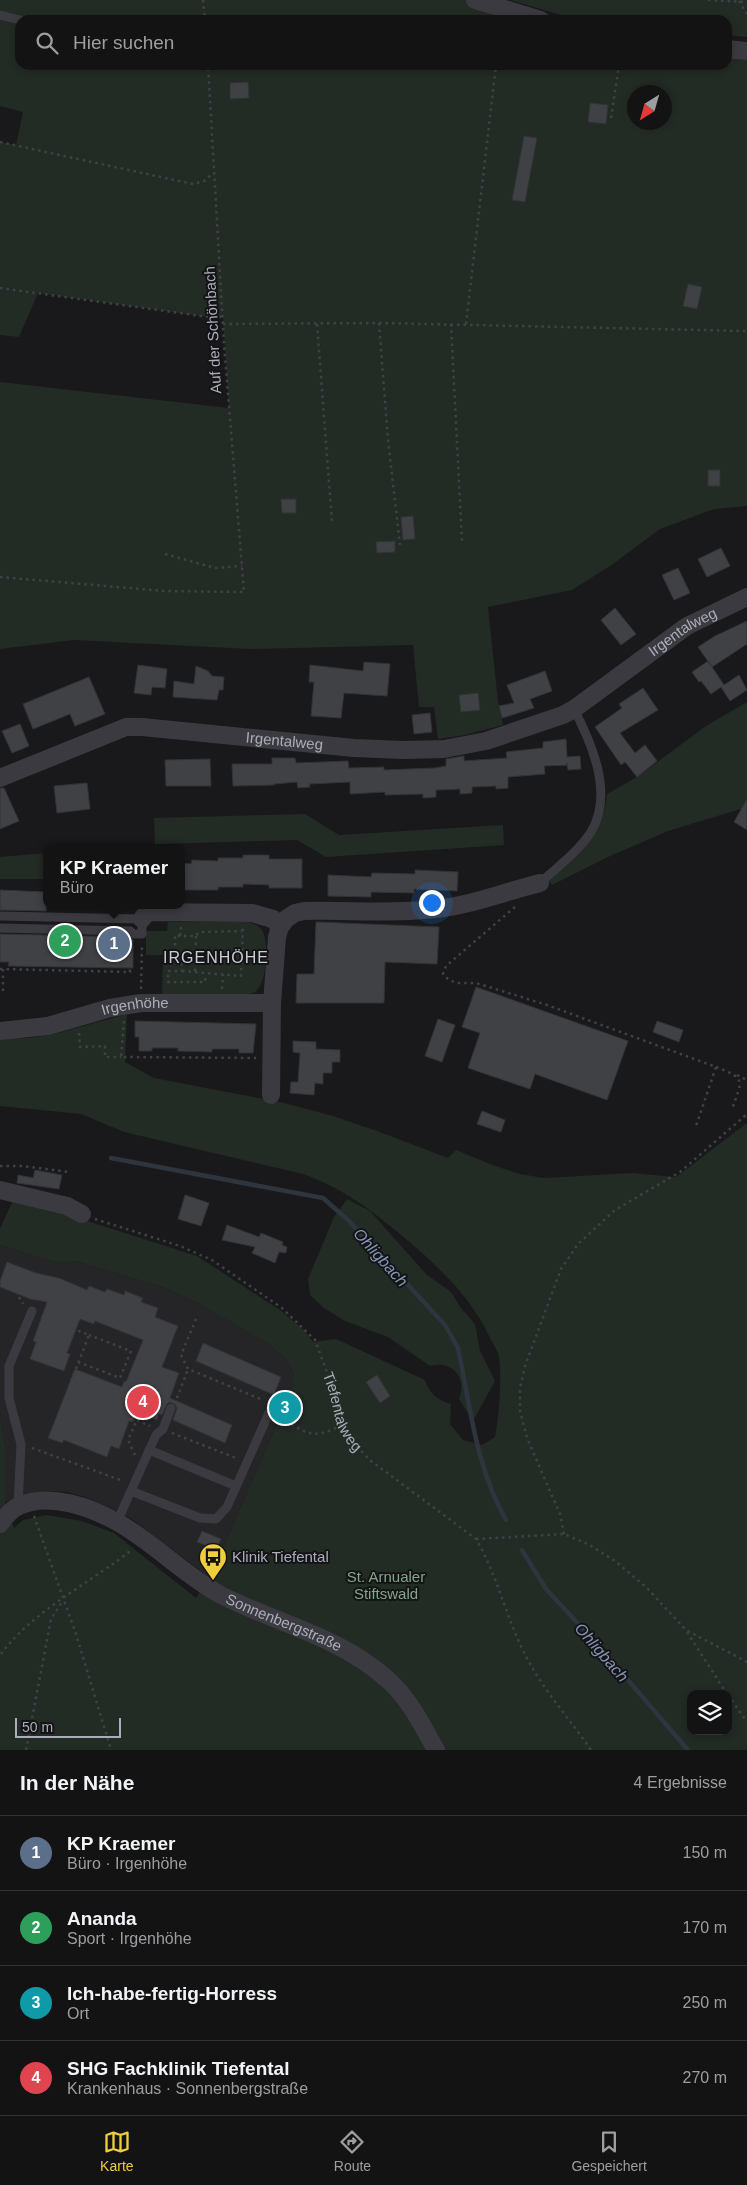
<!DOCTYPE html>
<html lang="de">
<head>
<meta charset="utf-8">
<style>
	body { margin:0; font-family:Arial,sans-serif; background:#1c1c1d; color:#f1f3f6 }
	.controls { position:absolute; right:15px; bottom:15px; display:grid; overflow:hidden; border-radius:10px; box-shadow:0 2px 8px #0003 }
	.controls button { width:45px; height:45px; display:grid; place-items:center; padding:0; border:0; border-bottom:1px solid #323234; background:#131314; color:#f1f3f6; font:25px sans-serif }
	.compass { position:absolute; left:627px; top:85px; width:45px; height:45px; border-radius:50%; background:#131314; box-shadow:0 2px 8px #0003; rotate:217deg }
	.scale { position:absolute; left:15px; bottom:12px; width:106px; box-sizing:border-box; padding-left:5px; border:2px solid #abaeba; border-top:0; font-size:14px; line-height:18px; white-space:nowrap; color:#abaeba; -webkit-text-stroke:4px #141416; paint-order:stroke }
	.you { position:absolute; left:431px; top:902px; width:18px; height:18px; margin:-12px; border:4px solid #fff; border-radius:50%; background:#1a73e8; box-shadow:0 0 0 8px #1a73e833 }
	.badge { display:grid; place-items:center; width:32px; height:32px; border-radius:50%; background:#efcd3d; color:#fff; font-size:16px; font-weight:700 }
	.pin { position:absolute; translate:-50% -50%; border:2px solid #fff; box-shadow:0 1px 5px #0006 }
	.popup { position:absolute; left:43px; top:844px; width:142px; height:65px; box-sizing:border-box; display:grid; place-content:center; border-radius:10px; background:#131314; filter:drop-shadow(0 1px 4px #0005); font-size:16px; white-space:nowrap; color:#9d9ea0 }
	.popup b { font-size:19px; color:#f1f3f6 }
	.popup::after { content:''; position:absolute; left:50%; top:100%; margin-left:-10px; border:10px solid transparent; border-top-color:#131314 }
	.list { margin:0; padding:0; list-style:none }
	h2 { display:flex; justify-content:space-between; align-items:center; height:65px; margin:0; padding:0 20px; font-size:21px }
	h2 small { font-size:16px; font-weight:400; color:#9d9ea0 }
	.list li { display:grid; grid-template-columns:32px 1fr auto; gap:15px; align-items:center; box-sizing:border-box; height:75px; padding:0 20px; border-top:1px solid #323234 }
	.list b { display:block; font-size:19px; white-space:nowrap }
	.list p { margin:0; font-size:16px; white-space:nowrap; color:#9d9ea0 }
	.list em { font-size:16px; font-style:normal; color:#9d9ea0 }
	.icon { flex:none; width:28px; height:28px; fill:none; stroke:currentColor; stroke-width:2; stroke-linecap:round; stroke-linejoin:round }
	.map { position:relative; flex:none; width:747px; height:1750px; overflow:hidden }
	.search { position:absolute; background:#131314; box-shadow:0 2px 8px #0003; left:15px; right:15px; top:15px; height:55px; display:flex; align-items:center; gap:12px; box-sizing:border-box; padding:0 18px; border-radius:15px; color:#9d9ea0; font-size:19px }
	.sheet { height:365px; background:#131314 }
	nav { display:flex; justify-content:space-around; align-items:center; box-sizing:border-box; height:70px; border-top:1px solid #323234; background:#131314; font-size:14px; color:#9d9ea0 }
	nav a { display:grid; justify-items:center; gap:2px }
	nav .on { color:#efcd3d }
	.map>svg:first-child { display:block }
</style>
</head>
<body>
<div class="map">
<svg width="747" height="1750" viewBox="0 0 747 1750">
	<rect width="100%" height="100%" fill="#19191b"/>
	<path fill="#252528" d="M 0,1245 L 57,1263 L 76,1261 L 165,1288 L 194,1301 L 267,1343 L 286,1359 L 294,1374 L 291,1391 L 210,1578 L 133,1520 L 109,1507 L 85,1497 L 67,1492 L 51,1491 L 5,1502 L 5,1445 L 0,1414 Z"/>
	<path fill="#232b25" fill-rule="evenodd" d="M 0,0 L 475,0 L 541,20 L 20,20 L 20,65 L 727,65 L 727,49 L 747,51 L 747,506 L 714,509 L 660,529 L 613,564 L 572,590 L 488,607 L 498,702 L 503,725 L 465,735 L 438,739 L 434,707 L 419,707 L 413,645 L 250,649 L 74,640 L 0,649 L 0,382 L 229,408 L 223,317 L 208,317 L 38,293 L 19,337 L 0,335 L 0,142 L 16,145 L 23,112 L 0,106 ZM 634,92 L 664,92 L 664,122 L 634,122 Z
		M 510,0 L 747,0 L 747,37 L 727,35 L 727,20 L 598,20 L 564,16 Z
		M 747,702 L 747,807 L 668,831 L 610,856 L 552,885 L 548,880 C 580,851 602,840 607,794 L 637,777 L 706,726 Z
		M 305,814 L 339,835 L 503,825 L 504,845 L 326,857 L 297,840 L 156,844 L 155,848 L 113,848 L 155,844 L 154,818 Z
		M 46,853 L 46,879 L 0,879 L 0,857 Z
		M 168,922 L 249,922 C 254,924 259,926 262,930 C 269,941 267,983 256,991 C 253,994 248,994 244,995 L 162,994 L 163,955 L 146,955 L 146,931 L 167,931 Z
		M 127,1014 L 125,1062 L 154,1078 L 284,1103 L 333,1116 L 377,1131 L 448,1158 L 456,1150 L 495,1166 L 520,1174 L 544,1178 L 632,1173 L 676,1177 L 747,1123 L 747,1750 L 0,1750 L 0,1414 L 5,1445 L 5,1502 L 14,1528 L 23,1520 L 46,1515 L 82,1521 L 114,1533 L 196,1598 L 210,1578 L 291,1391 L 294,1374 L 286,1359 L 267,1343 L 194,1301 L 165,1288 L 76,1261 L 57,1263 L 0,1245 L 0,1229 L 13,1200 L 56,1211 L 197,1256 L 280,1310 L 305,1331 L 313,1342 L 336,1339 L 425,1380 C 430,1394 437,1400 451,1404 L 450,1424 L 463,1440 L 482,1445 L 495,1437 C 499,1416 502,1379 499,1357 C 498,1352 494,1345 491,1340 C 472,1298 440,1268 406,1239 C 374,1212 343,1188 303,1174 L 124,1132 L 81,1114 L 0,1106 L 0,1039 L 27,1038 L 51,1035 ZM 691,1694 L 728,1694 L 728,1731 L 691,1731 Z
		M 347,1199 L 370,1211 L 427,1275 L 451,1292 L 461,1308 L 475,1324 L 480,1351 L 495,1381 L 473,1421 L 459,1399 C 467,1378 453,1360 430,1366 L 388,1337 L 345,1321 L 324,1308 L 310,1295 L 308,1279 L 334,1217 Z"/>
	<g fill="none" stroke-linecap="round" stroke-linejoin="round">
		<path stroke="#2f353f" stroke-width="4.5" d="M 111,1158 L 323,1198 L 349,1221 L 445,1325 L 458,1348 C 470,1405 476,1468 506,1520
			M 522,1550 L 546,1589 L 597,1644 L 688,1750"/>
	</g>
	<path fill="#404145" stroke="#333337" d="M 248,82 L 249,98 L 230,99 L 230,83 Z
		M 590,103 L 608,105 L 606,124 L 588,122 Z
		M 524,136 L 537,138 L 525,202 L 512,200 Z
		M 688,284 L 702,287 L 697,309 L 683,306 Z
		M 708,470 L 720,470 L 720,486 L 708,486 Z
		M 281,499 L 296,499 L 296,513 L 282,513 Z
		M 413,516 L 415,539 L 403,540 L 401,517 Z
		M 395,541 L 395,552 L 377,553 L 376,542 Z
		M 721,548 L 730,566 L 707,577 L 698,559 Z
		M 678,568 L 690,593 L 674,600 L 662,575 Z
		M 615,608 L 636,634 L 621,645 L 601,620 Z
		M 747,621 L 747,644 L 712,667 L 698,647 L 715,636 Z
		M 708,661 L 724,685 L 739,675 L 747,690 L 730,701 L 721,687 L 711,694 L 701,681 L 699,682 L 692,672 Z
		M 364,662 L 390,664 L 387,696 L 344,693 L 341,718 L 311,716 L 314,682 L 309,682 L 310,665 L 363,671 Z
		M 138,665 L 167,669 L 165,688 L 152,687 L 151,695 L 134,693 Z
		M 196,666 L 208,671 L 212,676 L 224,677 L 223,690 L 219,690 L 217,700 L 173,697 L 174,681 L 194,684 Z
		M 545,671 L 552,691 L 530,699 L 534,708 L 502,718 L 499,706 L 514,703 L 507,685 Z
		M 89,677 L 105,714 L 75,726 L 70,714 L 33,729 L 23,704 Z
		M 643,688 L 658,710 L 620,733 L 635,753 L 645,745 L 657,761 L 637,777 L 625,762 L 621,765 L 595,727 L 622,708 L 619,704 Z
		M 478,693 L 480,710 L 461,712 L 459,695 Z
		M 430,713 L 432,732 L 414,734 L 412,715 Z
		M 20,724 L 29,746 L 12,753 L 2,731 Z
		M 566,739 L 567,757 L 580,756 L 581,769 L 568,770 L 567,763 L 568,765 L 544,766 L 545,774 L 508,777 L 508,788 L 496,789 L 496,786 L 472,787 L 472,793 L 460,794 L 460,789 L 436,790 L 436,797 L 423,798 L 423,794 L 385,795 L 385,792 L 350,794 L 350,782 L 309,784 L 310,787 L 298,788 L 297,782 L 274,784 L 274,785 L 233,786 L 232,764 L 272,764 L 272,758 L 295,758 L 296,763 L 348,761 L 349,768 L 384,767 L 384,770 L 435,768 L 446,766 L 446,759 L 464,756 L 464,761 L 507,758 L 506,752 L 543,748 L 543,742 Z
		M 210,759 L 211,786 L 166,786 L 165,760 Z
		M 87,783 L 90,809 L 57,813 L 54,786 Z
		M 0,788 L 4,788 L 19,821 L 0,829 Z
		M 747,799 L 747,830 L 734,822 Z
		M 243,855 L 269,855 L 269,859 L 302,859 L 302,888 L 269,888 L 269,885 L 243,884 L 243,887 L 218,887 L 218,890 L 182,890 L 182,863 L 191,864 L 192,860 L 218,861 L 218,858 L 243,858 Z
		M 415,870 L 458,872 L 457,891 L 414,889 L 414,893 L 371,892 L 371,897 L 328,896 L 328,875 L 371,877 L 372,873 L 415,874 Z
		M 0,890 L 46,892 L 46,911 L 0,910 Z
		M 316,922 L 439,927 L 437,964 L 385,962 L 384,1003 L 296,1003 L 297,974 L 314,974 Z
		M 0,934 L 127,937 L 133,940 L 133,968 L 8,966 L 9,962 L 0,962 Z
		M 476,987 L 628,1041 L 607,1100 L 535,1074 L 530,1089 L 468,1068 L 480,1033 L 462,1027 Z
		M 438,1019 L 455,1025 L 442,1062 L 425,1056 Z
		M 135,1021 L 256,1024 L 253,1053 L 239,1053 L 239,1049 L 212,1049 L 212,1052 L 178,1051 L 178,1048 L 152,1048 L 152,1051 L 139,1051 L 139,1037 L 135,1037 Z
		M 657,1021 L 683,1030 L 679,1042 L 653,1032 Z
		M 293,1041 L 316,1042 L 316,1049 L 340,1050 L 340,1062 L 332,1062 L 332,1073 L 323,1073 L 323,1084 L 315,1083 L 314,1095 L 290,1093 L 291,1082 L 298,1082 L 300,1053 L 293,1052 Z
		M 482,1111 L 505,1120 L 501,1132 L 477,1124 Z
		M 35,1170 L 62,1175 L 59,1189 L 17,1183 L 18,1175 L 33,1178 Z
		M 185,1195 L 209,1203 L 201,1226 L 178,1219 Z
		M 227,1225 L 259,1237 L 261,1233 L 283,1242 L 282,1245 L 287,1247 L 286,1253 L 279,1252 L 275,1263 L 252,1253 L 255,1247 L 222,1240 Z
		M 7,1262 L 36,1273 L 59,1278 L 87,1290 L 89,1286 L 105,1292 L 107,1289 L 124,1295 L 125,1291 L 143,1298 L 141,1302 L 158,1308 L 155,1317 L 178,1326 L 162,1367 L 179,1373 L 170,1398 L 232,1425 L 225,1443 L 173,1420 L 177,1408 L 175,1404 L 170,1402 L 167,1404 L 162,1415 L 159,1414 L 157,1420 L 137,1412 L 133,1422 L 129,1421 L 119,1449 L 111,1446 L 107,1457 L 64,1440 L 62,1443 L 48,1438 L 75,1369 L 122,1387 L 124,1381 L 126,1382 L 143,1340 L 95,1321 L 94,1324 L 80,1319 L 67,1353 L 70,1354 L 64,1371 L 30,1359 L 36,1342 L 33,1341 L 47,1302 L 30,1299 L 0,1287 L 0,1281 Z
		M 203,1343 L 281,1377 L 274,1395 L 196,1361 Z
		M 377,1375 L 390,1396 L 380,1403 L 366,1382 Z
		M 202,1531 L 221,1539 L 216,1550 L 197,1542 Z"/>
	<g fill="none" stroke-linecap="round" stroke-linejoin="round">
		<g stroke="#404147" stroke-width="2.5" stroke-dasharray="2.5 4" stroke-linecap="butt">
			<path d="M 203,0 L 205,20"/>
			<path d="M 708,0 L 747,2"/>
			<path d="M 739,1 L 747,14"/>
			<path d="M 611,118 L 619,65"/>
			<path d="M 0,142 L 193,184 L 204,181 L 213,173"/>
			<path d="M 0,288 L 208,317 L 223,317"/>
			<path d="M 379,323 L 388,440 L 400,545"/>
			<path d="M 223,324 L 379,323 L 747,331"/>
			<path d="M 317,324 L 332,522"/>
			<path d="M 451,324 L 462,541"/>
			<path d="M 466,324 L 496,65"/>
			<path d="M 165,554 L 215,568 L 242,566"/>
			<path d="M 0,577 L 164,591 L 244,592 L 224,344 L 208,65"/>
			<path d="M 515,907 L 446,966 L 443,974 L 448,979 L 456,983 L 476,983 L 547,1005 L 716,1067 L 695,1129"/>
			<path d="M 181,927 L 180,936 L 196,936 L 198,933 L 204,932 L 242,931"/>
			<path d="M 180,936 L 175,935 L 175,958 L 181,958 L 182,971 L 168,971 L 168,982 L 205,982 L 206,974"/>
			<path d="M 0,969 L 130,972 L 130,968"/>
			<path d="M 182,971 L 241,976 L 243,927"/>
			<path d="M 195,971 L 196,936"/>
			<path d="M 141,989 L 142,944"/>
			<path d="M 222,989 L 223,975"/>
			<path d="M 3,991 L 3,969"/>
			<path d="M 124,1021 L 121,1057 L 256,1058"/>
			<path d="M 79,1033 L 80,1047 L 105,1046 L 105,1057 L 121,1057"/>
			<path d="M 716,1067 C 747,1079 742,1080 732,1109"/>
			<path d="M 737,1075 L 747,1080"/>
			<path d="M 0,1166 L 23,1166 L 69,1172"/>
			<path id="s1" d="M 95,1219 L 180,1246 L 212,1260 L 282,1308 L 315,1340 L 334,1391 L 342,1425 L 353,1443 L 371,1461 L 476,1539 C 499,1578 507,1623 529,1662 C 546,1693 571,1721 591,1750"/>
			<path d="M 19,1297 L 23,1304"/>
			<path d="M 42,1316 L 89,1335 L 71,1382"/>
			<path d="M 196,1319 L 181,1355 L 188,1369 L 263,1400"/>
			<path d="M 78,1362 L 120,1378 L 131,1351 L 89,1335"/>
			<path d="M 177,1398 L 188,1369"/>
			<path d="M 280,1418 C 308,1433 311,1441 342,1425"/>
			<path d="M 137,1420 L 150,1426"/>
			<path d="M 172,1433 L 236,1458"/>
			<path d="M 32,1448 L 123,1481"/>
			<path d="M 135,1455 L 128,1440 L 141,1411"/>
			<path d="M 34,1516 L 76,1634 L 111,1750"/>
			<path d="M 564,1534 L 560,1514 L 527,1438 L 520,1411 L 520,1388 L 525,1366 L 561,1269 L 578,1244 L 615,1210 L 680,1172 L 747,1114"/>
			<path d="M 476,1539 L 564,1534 L 588,1544 L 615,1561 L 646,1587 L 686,1630 L 747,1662"/>
			<path d="M 687,1632 L 727,1694"/>
			<path d="M 1,1654 C 31,1613 87,1584 128,1553 L 131,1548"/>
			<path d="M 728,1695 L 747,1722"/>
			<path d="M 26,1750 L 51,1619 L 62,1602"/>
		</g>
		<path stroke="#3a3a40" stroke-width="9" d="M 0,15 L 20,20
			M 540,883 C 557,867 578,852 591,832 C 614,794 592,744 574,709
			M 0,916 L 142,919 L 142,934 L 133,934 L 130,931 L 0,928
			M 149,1450 L 236,1486
			M 131,1491 L 200,1518 L 216,1519 L 227,1507 L 273,1404
			M 18,1506 L 21,1444 L 9,1398 L 9,1366 L 32,1311
			M 117,1522 L 156,1435 L 163,1429 L 171,1408"/>
		<g stroke="#3a3a40" stroke-width="18">
			<path d="M 475,0 L 541,20"/>
			<path d="M 727,49 L 747,51"/>
			<path id="s2" d="M 0,778 L 126,727 L 142,727 L 354,748 L 404,750 L 444,749 L 486,741 L 563,715 L 574,709 L 687,626 L 747,597"/>
			<path d="M 142,919 L 147,912 L 252,913 L 273,919 L 280,927"/>
			<path id="s3" d="M 0,1031 L 48,1026 L 110,1008 L 141,1003 L 272,1003"/>
			<path d="M 271,1095 L 272,1003 L 277,937 L 280,927 L 286,919 L 295,913 L 304,911 C 348,910 392,914 435,909 C 472,905 504,892 540,883"/>
			<path d="M 0,1190 L 67,1206 L 82,1214"/>
			<path id="s4" d="M 0,1524 C 5,1517 11,1509 19,1506 C 49,1492 90,1507 117,1522 C 153,1542 183,1574 219,1594 C 274,1623 338,1635 387,1679 C 409,1698 422,1725 436,1750"/>
		</g>
	</g>
	<defs>
		<g id="bus-pin" transform="scale(1.4375)"><path d="M0 17L-7.5 6A9.5 9.5 0 1 1 7.5 6Z" fill="#efcd3d" stroke="#141416"/><path d="M-5-6H5V4H4V6H2V4H-2V6H-4V4H-5ZM-3.5-4V0h7V-4ZM-3.5 1.2v1.5H-2V1.2ZM2 1.2v1.5H3.5V1.2Z" fill="#111"/></g>
	</defs>
	<g fill-rule="evenodd">
		<use href="#bus-pin" x="213" y="1557"/>
	</g>
	<g text-anchor="middle" stroke-width="4" stroke-linejoin="round" paint-order="stroke">
		<g font-size="15" fill="#abaeba" stroke="#141416">
			<text transform="translate(213 330) rotate(-93)" y="5">Auf der Schönbach</text>
			<text dy="5" stroke="none"><textPath href="#s2" startOffset="725">Irgentalweg</textPath></text>
			<text dy="5" stroke="none"><textPath href="#s2" startOffset="295">Irgentalweg</textPath></text>
			<text dy="5" stroke="none"><textPath href="#s3" startOffset="138">Irgenhöhe</textPath></text>
			<text dy="5" stroke="none"><textPath href="#s1" startOffset="332">Tiefentalweg</textPath></text>
			<text dy="5" stroke="none"><textPath href="#s4" startOffset="325">Sonnenbergstraße</textPath></text>
		</g>
		<g font-size="15" fill="#abaeba" stroke="#141416" text-anchor="start">
			<text x="232" y="1562">Klinik Tiefental</text>
		</g>
		<g font-size="15" fill="#83a58a" stroke="#141416">
			<text x="386" y="1582">St. Arnualer<tspan x="386" dy="17">Stiftswald</tspan></text>
		</g>
		<g font-size="16" letter-spacing="1" fill="#ccced6" stroke="#141416">
			<text x="216" y="963">IRGENHÖHE</text>
		</g>
		<g font-size="16" font-style="italic" fill="#8496b4" stroke="#141416">
			<text transform="translate(381 1257) rotate(48)" y="6">Ohligbach</text>
			<text transform="translate(602 1652) rotate(49)" y="6">Ohligbach</text>
		</g>
	</g>
</svg>
<div class="controls">
<button><svg class="icon" aria-label="layers" viewBox="0 0 24 24"><path d="M12 4l9 5-9 5-9-5zM3 14l9 5 9-5"/></svg></button>
</div>
<svg class="compass" viewBox="-18 -18 36 36"><path d="M0-13l5 13h-10z" fill="#e53935"/><path d="M0 13l5-13h-10z" fill="#9d9ea0"/></svg>
<div class="scale">50 m</div>
<div class="you"></div>
<div class="pin badge" style="left:114px;top:944px;background:#5c6f8a">1</div>
<div class="popup"><b>KP Kraemer</b>Büro</div>
<div class="pin badge" style="left:65px;top:941px;background:#2e9e5b">2</div>
<div class="pin badge" style="left:285px;top:1408px;background:#0f9aa8">3</div>
<div class="pin badge" style="left:143px;top:1402px;background:#e0444e">4</div>
<div class="search"><svg class="icon" aria-label="search" viewBox="0 0 24 24"><circle cx="10" cy="10" r="6"/><path d="M15 15l6 6"/></svg>Hier suchen</div>
</div>
<section class="sheet">
<h2>In der Nähe<small>4 Ergebnisse</small></h2>
<ul class="list">
<li><span class="badge" style="background:#5c6f8a">1</span><div><b>KP Kraemer</b><p>Büro · Irgenhöhe</p></div><em>150 m</em></li>
<li><span class="badge" style="background:#2e9e5b">2</span><div><b>Ananda</b><p>Sport · Irgenhöhe</p></div><em>170 m</em></li>
<li><span class="badge" style="background:#0f9aa8">3</span><div><b>Ich-habe-fertig-Horress</b><p>Ort</p></div><em>250 m</em></li>
<li><span class="badge" style="background:#e0444e">4</span><div><b>SHG Fachklinik Tiefental</b><p>Krankenhaus · Sonnenbergstraße</p></div><em>270 m</em></li>
</ul>
</section>
<nav>
<a class="on"><svg class="icon" aria-label="map" viewBox="0 0 24 24"><path d="M3 6l6-2 6 2 6-2v14l-6 2-6-2-6 2zM9 4v14M15 6v14"/></svg>Karte</a>
<a><svg class="icon" aria-label="directions" viewBox="0 0 24 24"><path d="M12 3l9 9-9 9-9-9zM9 14v-3h6M13 9l2 2-2 2"/></svg>Route</a>
<a><svg class="icon" aria-label="saved" viewBox="0 0 24 24"><path d="M7 4h10v16l-5-4-5 4z"/></svg>Gespeichert</a>
</nav>
</body>
</html>
